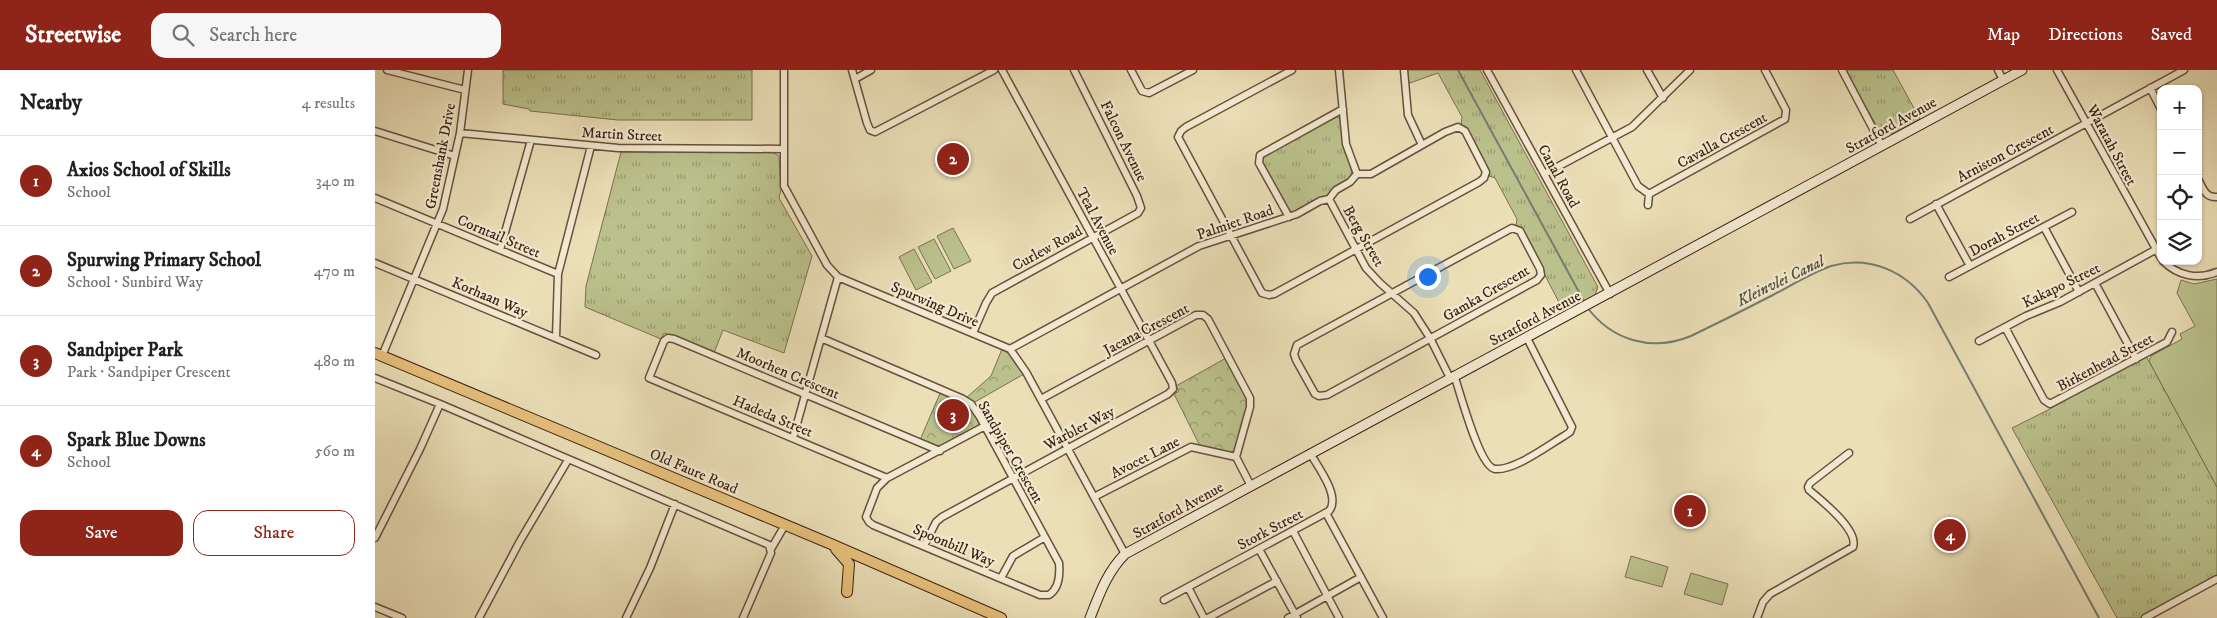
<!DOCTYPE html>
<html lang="en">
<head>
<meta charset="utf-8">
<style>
	body { margin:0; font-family:"IM FELL DW Pica",serif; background:#f6f6f6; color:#202124 }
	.controls { position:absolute; right:15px; top:15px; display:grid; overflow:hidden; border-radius:10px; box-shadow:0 1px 4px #0004 }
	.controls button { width:45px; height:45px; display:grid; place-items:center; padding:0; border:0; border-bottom:1px solid #e0e0e0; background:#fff; color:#202124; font:25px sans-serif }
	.you { position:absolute; left:1052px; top:206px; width:18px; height:18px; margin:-12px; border:4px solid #fff; border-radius:50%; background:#1a73e8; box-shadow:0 0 0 8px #1a73e833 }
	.badge { display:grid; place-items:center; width:32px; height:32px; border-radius:50%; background:#8f2418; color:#fff; font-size:16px; font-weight:700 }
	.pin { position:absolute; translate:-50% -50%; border:2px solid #fff; box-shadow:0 1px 5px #0006 }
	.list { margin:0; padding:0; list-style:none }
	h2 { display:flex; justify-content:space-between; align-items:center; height:65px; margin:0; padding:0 20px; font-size:21px }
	h2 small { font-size:16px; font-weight:400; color:#757577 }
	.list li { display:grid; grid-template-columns:32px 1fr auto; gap:15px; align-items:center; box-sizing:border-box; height:90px; padding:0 20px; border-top:1px solid #e0e0e0 }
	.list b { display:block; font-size:19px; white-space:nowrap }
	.list p { margin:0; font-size:16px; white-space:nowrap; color:#757577 }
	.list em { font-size:16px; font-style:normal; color:#757577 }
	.actions { display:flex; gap:10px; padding:15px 20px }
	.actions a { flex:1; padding:11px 0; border:1px solid #8f2418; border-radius:15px; text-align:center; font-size:18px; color:#8f2418 }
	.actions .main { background:#8f2418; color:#fff }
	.icon { flex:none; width:28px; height:28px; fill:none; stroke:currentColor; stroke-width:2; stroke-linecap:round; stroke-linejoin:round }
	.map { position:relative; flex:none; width:1842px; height:548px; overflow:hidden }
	header { display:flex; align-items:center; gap:30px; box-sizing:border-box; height:70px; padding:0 25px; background:#8f2418; color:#fff }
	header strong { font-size:24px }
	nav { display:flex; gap:28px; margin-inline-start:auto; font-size:18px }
	.search { width:350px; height:45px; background:#f6f6f6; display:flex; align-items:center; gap:12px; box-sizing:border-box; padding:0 18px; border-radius:15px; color:#757577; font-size:19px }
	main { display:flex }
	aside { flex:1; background:#fff }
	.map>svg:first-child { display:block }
</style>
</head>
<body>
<header>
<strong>Streetwise</strong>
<div class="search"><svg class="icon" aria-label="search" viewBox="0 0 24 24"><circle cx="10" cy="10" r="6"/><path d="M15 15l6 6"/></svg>Search here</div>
<nav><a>Map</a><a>Directions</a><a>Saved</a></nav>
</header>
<main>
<aside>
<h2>Nearby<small>4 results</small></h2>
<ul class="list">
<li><span class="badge">1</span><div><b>Axios School of Skills</b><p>School</p></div><em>340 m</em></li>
<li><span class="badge">2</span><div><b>Spurwing Primary School</b><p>School · Sunbird Way</p></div><em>470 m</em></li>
<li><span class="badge">3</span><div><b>Sandpiper Park</b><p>Park · Sandpiper Crescent</p></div><em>480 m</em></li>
<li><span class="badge">4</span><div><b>Spark Blue Downs</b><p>School</p></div><em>560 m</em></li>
</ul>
<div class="actions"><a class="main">Save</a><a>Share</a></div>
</aside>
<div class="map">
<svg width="1842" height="548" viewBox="0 0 1842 548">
	<defs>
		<pattern id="grass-tufts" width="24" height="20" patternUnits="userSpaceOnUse" patternTransform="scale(1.25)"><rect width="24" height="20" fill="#bbc18c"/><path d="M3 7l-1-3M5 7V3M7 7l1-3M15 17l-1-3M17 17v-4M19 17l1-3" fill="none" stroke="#999c71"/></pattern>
		<pattern id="park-crowns" width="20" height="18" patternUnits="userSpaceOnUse" patternTransform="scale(1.25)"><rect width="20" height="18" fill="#bbc18c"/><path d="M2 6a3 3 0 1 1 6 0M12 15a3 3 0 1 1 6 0" fill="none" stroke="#999c71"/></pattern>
	</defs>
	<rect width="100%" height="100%" fill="#ebdfb7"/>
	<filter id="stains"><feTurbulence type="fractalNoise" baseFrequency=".004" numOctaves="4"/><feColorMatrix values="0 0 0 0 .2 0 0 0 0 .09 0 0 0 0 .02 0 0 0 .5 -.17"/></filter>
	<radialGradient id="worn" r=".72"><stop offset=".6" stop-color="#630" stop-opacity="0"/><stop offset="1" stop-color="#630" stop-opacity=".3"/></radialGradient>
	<path fill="url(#grass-tufts)" stroke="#7c7050" d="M 128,0 L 377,0 L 377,50 L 243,50 L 155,41 L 154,39 L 128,34 Z
		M 1032,0 L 1105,0 L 1223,217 L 1220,225 L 1189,242 L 1146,159 L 1141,156 L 1142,149 L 1120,108 L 1114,106 L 1113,100 L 1091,59 L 1086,55 L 1087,47 L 1063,3 L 1035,13 L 1033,11 Z
		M 1470,0 L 1518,0 L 1545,49 L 1517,64 L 1505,62 Z
		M 961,46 L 966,50 L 969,78 L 977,96 L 976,105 L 972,110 L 959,118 L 951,127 L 920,142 L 915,142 L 887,92 L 887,87 Z
		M 246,82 L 397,82 L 404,86 L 406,120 L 404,128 L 437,186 L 409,283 L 348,260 L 339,283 L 289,263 L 286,269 L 210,237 L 211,216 Z
		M 1770,284 L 1842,417 L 1842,506 L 1765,548 L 1742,548 L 1637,358 L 1671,341 Z"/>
	<path fill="url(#park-crowns)" stroke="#7c7050" d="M 627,279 L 637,286 L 649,304 L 598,333 L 591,328 L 616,306 Z
		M 851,288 L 873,331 L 860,380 L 854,383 L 825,376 L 799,324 L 804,321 L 801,316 Z
		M 566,321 L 596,337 L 604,352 L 603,356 L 566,377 L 545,370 Z"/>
	<path fill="#bbc18c" stroke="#7c7050" d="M 578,158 L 596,191 L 579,199 L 562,166 Z
		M 559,169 L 576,201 L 560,209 L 543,177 Z
		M 539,179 L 557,212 L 541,220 L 524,187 Z
		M 1842,209 L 1842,417 L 1774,291 L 1776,286 L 1807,269 L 1805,264 L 1820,256 L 1802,223 L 1806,210 L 1819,214 Z
		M 1256,486 L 1293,497 L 1287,517 L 1250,507 Z
		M 1316,503 L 1353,514 L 1347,535 L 1309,524 Z"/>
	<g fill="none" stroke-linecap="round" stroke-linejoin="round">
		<path stroke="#747e70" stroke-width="2" d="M 1083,0 L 1210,233
			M 1212,237 C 1237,271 1277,282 1316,266 C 1343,253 1371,239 1398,225 C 1417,215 1436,203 1456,196 C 1494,185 1531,201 1553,233 L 1724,548"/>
		<g stroke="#68503c" stroke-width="9">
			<path id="street" d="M 12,0 L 90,20
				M 409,0 L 409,116 L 452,195 L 463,207 L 635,279 L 651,302 L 750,484
				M 477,0 L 492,53 L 495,60 L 500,62 L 619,0
				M 756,0 L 767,21 L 774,23 L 818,0
				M 917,0 L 811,57 L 806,61 L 803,67 L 887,223 L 894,225 L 899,224 L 1104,112 L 1109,108 L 1111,102 L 1090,61 L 1083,57 L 1070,62 L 996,104 L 982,104
				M 964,0 L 971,74 L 982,104
				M 1029,0 L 1033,45 L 1047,75
				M 1112,0 L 1235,224
				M 1201,0 L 1263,116 L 1274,124 L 1410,49 L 1411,40 L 1390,0
				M 1272,0 L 1288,28
				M 1467,0 L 1507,76
				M 1623,0 L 1628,10
				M 1682,0 L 1786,188
				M 480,9 L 496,0
				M 1775,18 L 1786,39
				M 0,61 L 80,86
				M 85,63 L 243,78 L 409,79
				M 1169,104 L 1257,57 L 1315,0
				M 1823,109 C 1828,118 1830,128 1842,127
				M 0,128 L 183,204
				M 954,129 L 991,198 L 1005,213 L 1039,243 L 1055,268 L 1075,308
				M 1561,134 L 1595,196
				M 1273,135 L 1274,124
				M 914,147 L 884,93 L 885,85 L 968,39
				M 1535,149 L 1809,0
				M 1669,157 L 1704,222
				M 1137,158 L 1145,161 L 1165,199 L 1166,205 L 1162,210 L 952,325 L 944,326 L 940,324 L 921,290 L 919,284 L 922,275 Z
				M 125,180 L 156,70
				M 1788,191 C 1803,206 1823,210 1842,202
				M 0,193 L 221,285
				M 1574,207 L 1697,142
				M 1720,213 L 1761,289
				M 1630,257 L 1669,330 L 1675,334 L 1792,272 L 1797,262
				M 598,263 L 611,233 L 617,223 L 763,143 L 766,138 L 762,126 L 699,0
				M 181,268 L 183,204 L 216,76
				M 446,268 L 588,329 L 596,334 L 605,347 L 684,493 C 685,504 685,518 674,525 L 665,525 L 498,455 L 494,452 L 491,447 L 502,418 L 512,408 L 610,356
				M 1604,271 L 1651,246 L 1685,232 L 1780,180
				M 635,279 L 824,176 L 922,144 L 945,131 L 954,129 L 961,120 L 975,112 L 982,104
				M 7,286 L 68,139 L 85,63 L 93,0
				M 1079,305 C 1085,321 1104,397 1120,399 C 1139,401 1172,376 1189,366 L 1195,362 L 1197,357 L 1152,268
				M 0,308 L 65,334 L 394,475 L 396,483 L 368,548
				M 666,329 L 821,245 L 828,245 L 833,249 L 875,328 L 875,337 L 861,387
				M 418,368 L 463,207
				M 512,408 L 274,308 L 289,271 L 293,268 L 299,269 L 565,381
				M 719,427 L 816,377 L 861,387 L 876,416
				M 951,443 L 1008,548
				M 918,461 L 964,548
				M 0,468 L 45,379 L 65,334
				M 549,476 L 561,452 L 567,447 L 793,324 L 798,319 L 797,313 L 627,0
				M 396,479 L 410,455
				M 884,479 L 922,548
				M 626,508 L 638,486 L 670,467
				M 813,517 L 829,548
				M 789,530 L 954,441 C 966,427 943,397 935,383
				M 0,537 L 27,548
				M 104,548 L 145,471 L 193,390
				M 251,548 L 275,498 L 300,434
				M 833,548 L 902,511
				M 913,548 L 986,507
				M 1382,548 L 1388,532 L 1395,524 L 1478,477 C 1484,460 1446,430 1434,420 L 1433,417 L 1435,413 L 1474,383
				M 1770,548 L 1842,509"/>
		</g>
		<g stroke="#3d2013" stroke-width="11">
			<path id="secondary" d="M 715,548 C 724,525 732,502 750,484 L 1647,0"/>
		</g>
		<g stroke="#3d2013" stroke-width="12">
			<path id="primary" d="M 0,283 L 456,474 L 626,548
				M 461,479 L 474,494 L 472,522"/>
		</g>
		<use href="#street" stroke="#f2ead0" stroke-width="6"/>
		<use href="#secondary" stroke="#f2ead0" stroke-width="9"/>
		<use href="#primary" stroke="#e6c07c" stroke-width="10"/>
	</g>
	<g text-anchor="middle" stroke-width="4.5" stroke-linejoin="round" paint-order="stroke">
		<g font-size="15" fill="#3d2013" stroke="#f2ead0">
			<text transform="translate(1516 55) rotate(-29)" y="5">Stratford Avenue</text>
			<text transform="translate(247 64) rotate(3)" y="5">Martin Street</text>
			<text transform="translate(1347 70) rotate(-29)" y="5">Cavalla Crescent</text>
			<text transform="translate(749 71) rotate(64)" y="5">Falcon Avenue</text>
			<text transform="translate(1737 75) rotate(62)" y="5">Waratah Street</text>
			<text transform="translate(1630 83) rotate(-28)" y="5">Arniston Crescent</text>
			<text transform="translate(65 86) rotate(-79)" y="5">Greenshank Drive</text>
			<text transform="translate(1184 106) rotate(61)" y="5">Canal Road</text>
			<text transform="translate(723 151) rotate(62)" y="5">Teal Avenue</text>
			<text transform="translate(860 152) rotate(-19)" y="5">Palmiet Road</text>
			<text transform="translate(1629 164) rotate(-28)" y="5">Dorah Street</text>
			<text transform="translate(124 166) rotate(23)" y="5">Corntail Street</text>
			<text transform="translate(989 166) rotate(60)" y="5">Berg Street</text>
			<text transform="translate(672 178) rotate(-29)" y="5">Curlew Road</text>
			<text transform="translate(1686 215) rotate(-26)" y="5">Kakapo Street</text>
			<text transform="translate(1111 223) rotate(-30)" y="5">Gamka Crescent</text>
			<text transform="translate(115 227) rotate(23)" y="5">Korhaan Way</text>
			<text transform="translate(560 234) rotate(23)" y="5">Spurwing Drive</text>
			<text transform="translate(1160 248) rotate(-28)" y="5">Stratford Avenue</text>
			<text transform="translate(771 259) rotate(-28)" y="5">Jacana Crescent</text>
			<text transform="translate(1730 292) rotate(-28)" y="5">Birkenhead Street</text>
			<text transform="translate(413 303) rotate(23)" y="5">Moorhen Crescent</text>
			<text transform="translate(398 346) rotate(23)" y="5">Hadeda Street</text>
			<text transform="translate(704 358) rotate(-28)" y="5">Warbler Way</text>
			<text transform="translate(636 382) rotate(60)" y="5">Sandpiper Crescent</text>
			<text transform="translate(770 387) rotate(-27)" y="5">Avocet Lane</text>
			<text transform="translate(319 401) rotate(23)" y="5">Old Faure Road</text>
			<text transform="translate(803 440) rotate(-29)" y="5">Stratford Avenue</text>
			<text transform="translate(895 459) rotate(-28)" y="5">Stork Street</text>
			<text transform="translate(579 475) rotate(23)" y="5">Spoonbill Way</text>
		</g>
		<g font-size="16" font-style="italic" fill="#584f42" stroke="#f2ead0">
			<text transform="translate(1405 210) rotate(-26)" y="6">Kleinvlei Canal</text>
		</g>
	</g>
	<rect width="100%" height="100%" filter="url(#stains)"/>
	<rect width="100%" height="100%" fill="url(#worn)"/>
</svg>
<div class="controls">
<button>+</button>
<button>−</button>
<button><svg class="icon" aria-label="locate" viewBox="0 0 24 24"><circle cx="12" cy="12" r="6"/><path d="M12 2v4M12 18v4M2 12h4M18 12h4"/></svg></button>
<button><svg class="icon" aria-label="layers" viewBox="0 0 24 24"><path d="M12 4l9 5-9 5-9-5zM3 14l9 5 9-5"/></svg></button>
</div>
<div class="you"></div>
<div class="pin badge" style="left:1315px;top:441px">1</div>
<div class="pin badge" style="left:578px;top:89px">2</div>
<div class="pin badge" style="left:578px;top:345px">3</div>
<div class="pin badge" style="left:1575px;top:465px">4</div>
</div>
</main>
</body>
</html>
